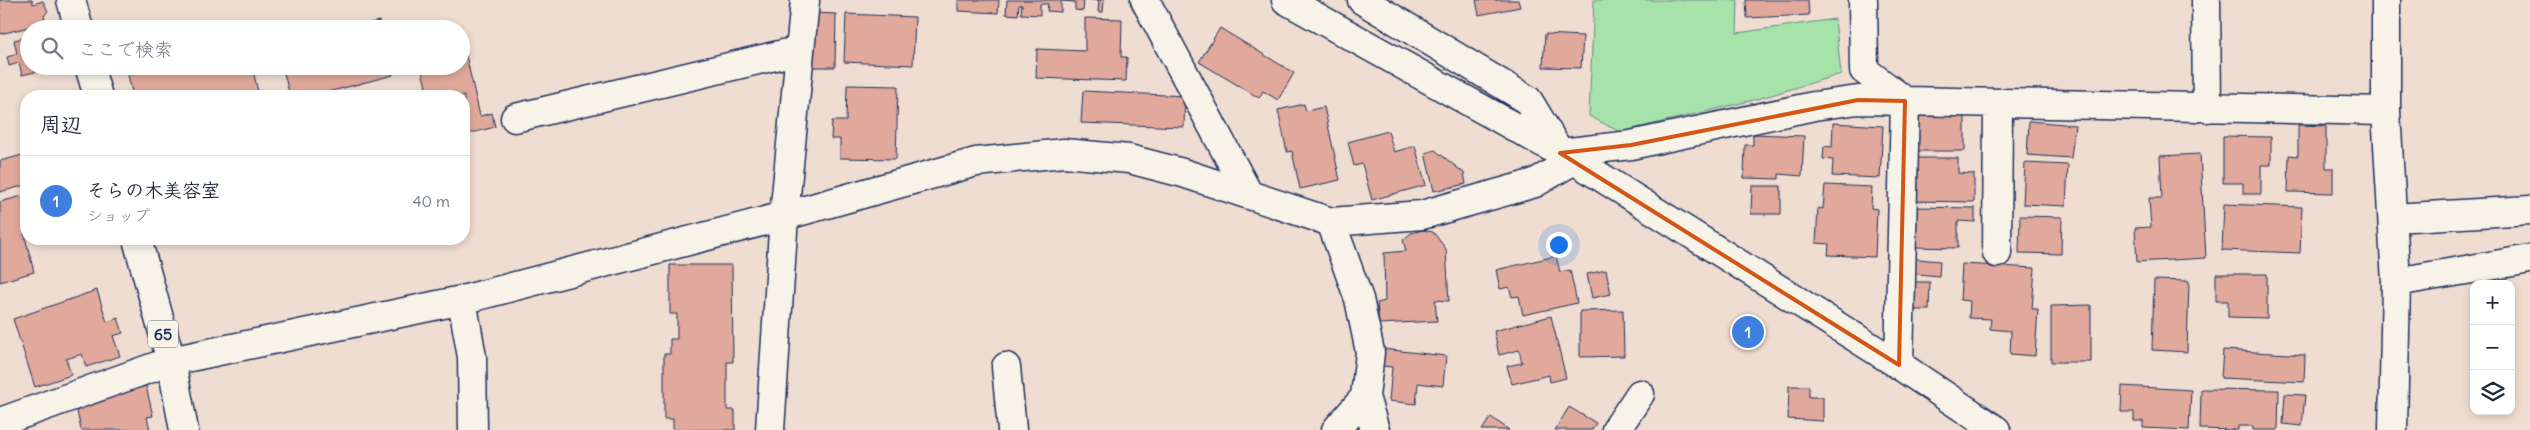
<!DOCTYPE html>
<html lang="ja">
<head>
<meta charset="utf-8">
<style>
	body { margin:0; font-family:Delius,"Klee One",sans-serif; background:#f6f6f7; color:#1f2937 }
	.controls { position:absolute; right:15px; bottom:15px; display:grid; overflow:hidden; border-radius:10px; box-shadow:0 2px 8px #0003 }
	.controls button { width:45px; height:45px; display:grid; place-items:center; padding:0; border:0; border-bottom:1px solid #e0e1e3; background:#fff; color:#1f2937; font:25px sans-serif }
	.you { position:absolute; left:1558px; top:244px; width:18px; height:18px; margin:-12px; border:4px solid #fff; border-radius:50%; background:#1a73e8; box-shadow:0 0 0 8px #1a73e833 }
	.badge { display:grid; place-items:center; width:32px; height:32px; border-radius:50%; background:#0f766e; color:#fff; font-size:16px; font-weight:700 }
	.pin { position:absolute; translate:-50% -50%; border:2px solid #fff; box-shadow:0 1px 5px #0006 }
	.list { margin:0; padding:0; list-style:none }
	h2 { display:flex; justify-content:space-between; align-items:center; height:65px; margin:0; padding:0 20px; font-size:21px }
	h2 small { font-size:16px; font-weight:400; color:#747a83 }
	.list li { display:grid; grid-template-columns:32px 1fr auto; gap:15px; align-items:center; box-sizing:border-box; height:90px; padding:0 20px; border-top:1px solid #e0e1e3 }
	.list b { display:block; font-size:19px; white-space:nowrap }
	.list p { margin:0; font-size:16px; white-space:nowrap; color:#747a83 }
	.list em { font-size:16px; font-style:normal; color:#747a83 }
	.icon { flex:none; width:28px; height:28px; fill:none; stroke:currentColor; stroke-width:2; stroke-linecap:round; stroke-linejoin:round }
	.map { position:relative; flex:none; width:2530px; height:430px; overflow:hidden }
	.search { position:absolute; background:#fff; box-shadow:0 2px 8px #0003; left:20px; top:20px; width:450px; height:55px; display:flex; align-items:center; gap:12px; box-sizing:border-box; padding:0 18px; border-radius:28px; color:#747a83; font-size:19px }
	.panel { position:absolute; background:#fff; box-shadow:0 2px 8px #0003; left:20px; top:90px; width:450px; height:155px; border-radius:20px }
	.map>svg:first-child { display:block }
</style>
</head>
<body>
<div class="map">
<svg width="2530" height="430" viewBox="0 0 2530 430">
	<rect width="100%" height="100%" fill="#f0ddd1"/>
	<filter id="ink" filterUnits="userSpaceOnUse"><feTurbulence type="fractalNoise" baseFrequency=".02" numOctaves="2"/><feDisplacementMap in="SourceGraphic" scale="10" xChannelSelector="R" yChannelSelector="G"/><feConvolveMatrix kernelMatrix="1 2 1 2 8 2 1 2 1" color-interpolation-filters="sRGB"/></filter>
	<g filter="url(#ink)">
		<path fill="#a5e3aa" stroke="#608984" d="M 1594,0 L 1738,0 L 1737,33 L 1835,19 L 1841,74 L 1758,99 L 1620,132 L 1589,116 Z"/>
		<path fill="#e1a99b" stroke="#1b2f5e" d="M 0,0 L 32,0 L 33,4 L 43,1 L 48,11 L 44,16 L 46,23 L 0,34 Z
			M 958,0 L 999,0 L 998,13 L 958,11 Z
			M 1007,0 L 1084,0 L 1083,11 L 1075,10 L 1075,2 L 1061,1 L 1061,12 L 1047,11 L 1048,4 L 1040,4 L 1040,15 L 1021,14 L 1022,5 L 1019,5 L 1018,15 L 1006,14 Z
			M 1091,0 L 1104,0 L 1103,12 L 1098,12 L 1099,0 Z
			M 1476,0 L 1518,0 L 1520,7 L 1479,15 Z
			M 1746,0 L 1808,0 L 1809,15 L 1747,18 Z
			M 813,13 L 836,14 L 835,67 L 813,67 Z
			M 846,14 L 915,17 L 913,65 L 844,62 Z
			M 1085,18 L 1122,19 L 1121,57 L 1127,57 L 1126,81 L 1036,78 L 1037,49 L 1085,51 Z
			M 379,21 L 381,29 L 348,29 Z
			M 1220,28 L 1294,73 L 1278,100 L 1263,91 L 1259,98 L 1199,62 Z
			M 461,34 L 480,116 L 492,113 L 495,127 L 464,135 L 464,96 L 428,96 L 421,66 L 461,66 Z
			M 1545,34 L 1583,36 L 1581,68 L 1543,67 Z
			M 29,37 L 29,66 L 43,66 L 44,70 L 22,75 L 19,63 L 9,66 L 7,57 L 17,54 L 14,40 Z
			M 166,66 L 252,66 L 259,96 L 133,96 L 128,75 Z
			M 282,66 L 391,66 L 393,75 L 313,96 L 290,96 Z
			M 847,85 L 898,86 L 896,159 L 840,158 L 840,139 L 831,139 L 832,121 L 846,121 Z
			M 1083,91 L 1185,96 L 1184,127 L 1081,123 Z
			M 1304,104 L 1306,111 L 1324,107 L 1340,180 L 1300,189 L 1292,151 L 1287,152 L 1278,110 Z
			M 1921,109 L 1965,112 L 1965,151 L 1913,151 L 1912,117 Z
			M 2029,121 L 2075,125 L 2071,158 L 2027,155 Z
			M 1833,123 L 1883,126 L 1880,178 L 1832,176 L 1833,160 L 1823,159 L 1824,146 L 1832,147 Z
			M 2298,125 L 2326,126 L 2326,168 L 2333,168 L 2333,193 L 2288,192 L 2289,155 L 2298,156 Z
			M 1388,131 L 1394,152 L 1415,146 L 1426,185 L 1372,200 L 1362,164 L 1354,166 L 1348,142 Z
			M 1753,134 L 1804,136 L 1802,176 L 1779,174 L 1779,179 L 1744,178 L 1745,145 L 1753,145 Z
			M 2223,136 L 2271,137 L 2271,165 L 2261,165 L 2261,194 L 2243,194 L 2243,183 L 2223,183 Z
			M 1435,150 L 1464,173 L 1466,184 L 1434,191 L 1425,153 Z
			M 26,154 L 26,185 L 0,192 L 0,161 Z
			M 2200,154 L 2206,258 L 2137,262 L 2135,228 L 2151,227 L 2149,198 L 2162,198 L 2160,156 Z
			M 1915,158 L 1958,158 L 1958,173 L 1974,174 L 1974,202 L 1914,201 Z
			M 2025,163 L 2068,165 L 2066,206 L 2023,204 Z
			M 1825,185 L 1872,187 L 1871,208 L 1877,209 L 1875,257 L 1828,255 L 1829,244 L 1816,243 L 1818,208 L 1823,209 Z
			M 1752,186 L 1781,186 L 1781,214 L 1751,214 Z
			M 22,196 L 26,210 L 26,233 L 24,233 L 34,272 L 0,282 L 0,202 Z
			M 2224,204 L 2302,207 L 2300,253 L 2222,250 Z
			M 1915,207 L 1975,208 L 1975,222 L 1958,221 L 1958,248 L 1914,247 Z
			M 2020,216 L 2062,217 L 2061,254 L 2019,253 Z
			M 1423,230 L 1433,232 L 1446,249 L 1449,301 L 1435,300 L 1437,321 L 1379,324 L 1377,303 L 1385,301 L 1384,253 L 1406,251 L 1403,240 L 1411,233 Z
			M 1556,256 L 1560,272 L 1570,270 L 1577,303 L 1523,315 L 1519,296 L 1512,297 L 1509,287 L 1500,289 L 1496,270 Z
			M 1907,258 L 1940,261 L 1939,276 L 1906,273 Z
			M 1962,264 L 2035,268 L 2032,309 L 2038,309 L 2035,356 L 2010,354 L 2011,331 L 1990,329 L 1991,319 L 1969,318 L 1970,301 L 1960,300 Z
			M 670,265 L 732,265 L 733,362 L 727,362 L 727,410 L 735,410 L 735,430 L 673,430 L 673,419 L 664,419 L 664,354 L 670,354 L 670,339 L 677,339 L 677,314 L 670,314 Z
			M 1606,270 L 1611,294 L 1592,298 L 1587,274 Z
			M 2216,274 L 2267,274 L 2267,318 L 2228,317 L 2228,301 L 2216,301 Z
			M 2154,280 L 2189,281 L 2187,352 L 2152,350 Z
			M 1911,282 L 1930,282 L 1929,310 L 1911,310 Z
			M 97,290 L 107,322 L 118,318 L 123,333 L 113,336 L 120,356 L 86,367 L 82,354 L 66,359 L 71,375 L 35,387 L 13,319 Z
			M 2091,305 L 2091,362 L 2051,362 L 2051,306 Z
			M 1623,310 L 1624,356 L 1580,357 L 1580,311 Z
			M 1551,316 L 1566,378 L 1550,382 L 1549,375 L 1512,384 L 1507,366 L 1522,363 L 1519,350 L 1499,355 L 1494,331 Z
			M 1383,349 L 1446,356 L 1443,386 L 1418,383 L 1416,404 L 1389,401 L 1392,367 L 1382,366 Z
			M 2223,350 L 2305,355 L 2304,382 L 2221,378 Z
			M 146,386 L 153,416 L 147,417 L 150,430 L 81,430 L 75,402 Z
			M 1789,386 L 1809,386 L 1809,397 L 1823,397 L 1823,421 L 1788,419 Z
			M 2122,386 L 2191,390 L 2189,430 L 2143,428 L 2143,421 L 2134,421 L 2134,412 L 2121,412 Z
			M 2201,389 L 2279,390 L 2278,430 L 2253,430 L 2253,426 L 2238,426 L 2238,430 L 2200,429 Z
			M 2285,394 L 2305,395 L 2302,426 L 2283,424 Z
			M 1569,407 L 1596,423 L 1592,430 L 1555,430 Z
			M 1491,417 L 1509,430 L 1482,430 Z"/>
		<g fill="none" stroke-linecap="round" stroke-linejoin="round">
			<g stroke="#1b2f5e" stroke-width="31">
				<path id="minor" d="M 1145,0 L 1249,195
					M 1286,0 L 1574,160 L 1899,365 L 1996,430
					M 1362,0 L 1528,100 L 1560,153 L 1631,145 L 1814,106 L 1858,100 L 2386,111
					M 1863,0 L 1864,70 L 1905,101 L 1899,365
					M 2206,0 L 2207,108
					M 2386,0 L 2386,111 L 2396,282 L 2393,430
					M 515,118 L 800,50
					M 2393,218 L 2530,210
					M 1331,222 L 1359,299 L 1370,352 L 1365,397 L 1375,430
					M 1997,253 L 1998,105
					M 2396,282 L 2530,259
					M 462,300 L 472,357 L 473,430
					M 1006,367 L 1012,430
					M 0,422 L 171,361 L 462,300 L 784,216 L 976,162 L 1064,153 L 1129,159 L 1183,173 L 1331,222 L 1422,215 L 1535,183 L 1574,160
					M 770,430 L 784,216 L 805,0
					M 1336,430 L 1365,397
					M 1616,430 L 1640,394"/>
			</g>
			<g stroke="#1b2f5e" stroke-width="31">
				<path id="major" d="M 71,0 L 79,29
					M 89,66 L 98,96
					M 137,239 L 171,361 L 184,430"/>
			</g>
			<use href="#minor" stroke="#f7f3e8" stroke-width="28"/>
			<use href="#major" stroke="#f7f3e8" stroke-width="28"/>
		</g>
	</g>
	<path fill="none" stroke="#d45514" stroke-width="4" stroke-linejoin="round" d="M 1858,100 L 1905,101 L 1899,365 L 1560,153 L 1631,145 Z"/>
	<g text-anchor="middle" stroke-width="4.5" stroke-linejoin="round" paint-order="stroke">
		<rect fill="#f7f3e8" stroke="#5d6a87" stroke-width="1" x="148" y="320.5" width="30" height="27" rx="4"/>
		<g font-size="16" font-weight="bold" fill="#1b2f5e">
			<text x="163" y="340">65</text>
		</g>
	</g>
</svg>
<div class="controls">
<button>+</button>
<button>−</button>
<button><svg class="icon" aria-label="layers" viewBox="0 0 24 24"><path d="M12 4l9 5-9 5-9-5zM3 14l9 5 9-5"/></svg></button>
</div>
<div class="you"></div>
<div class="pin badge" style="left:1748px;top:332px;background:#3f7fe0">1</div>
<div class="search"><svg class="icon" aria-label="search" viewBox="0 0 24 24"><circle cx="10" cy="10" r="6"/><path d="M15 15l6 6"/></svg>ここで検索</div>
<section class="panel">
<h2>周辺<small></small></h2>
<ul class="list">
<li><span class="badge" style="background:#3f7fe0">1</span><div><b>そらの木美容室</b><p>ショップ</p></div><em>40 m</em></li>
</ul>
</section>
</div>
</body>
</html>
